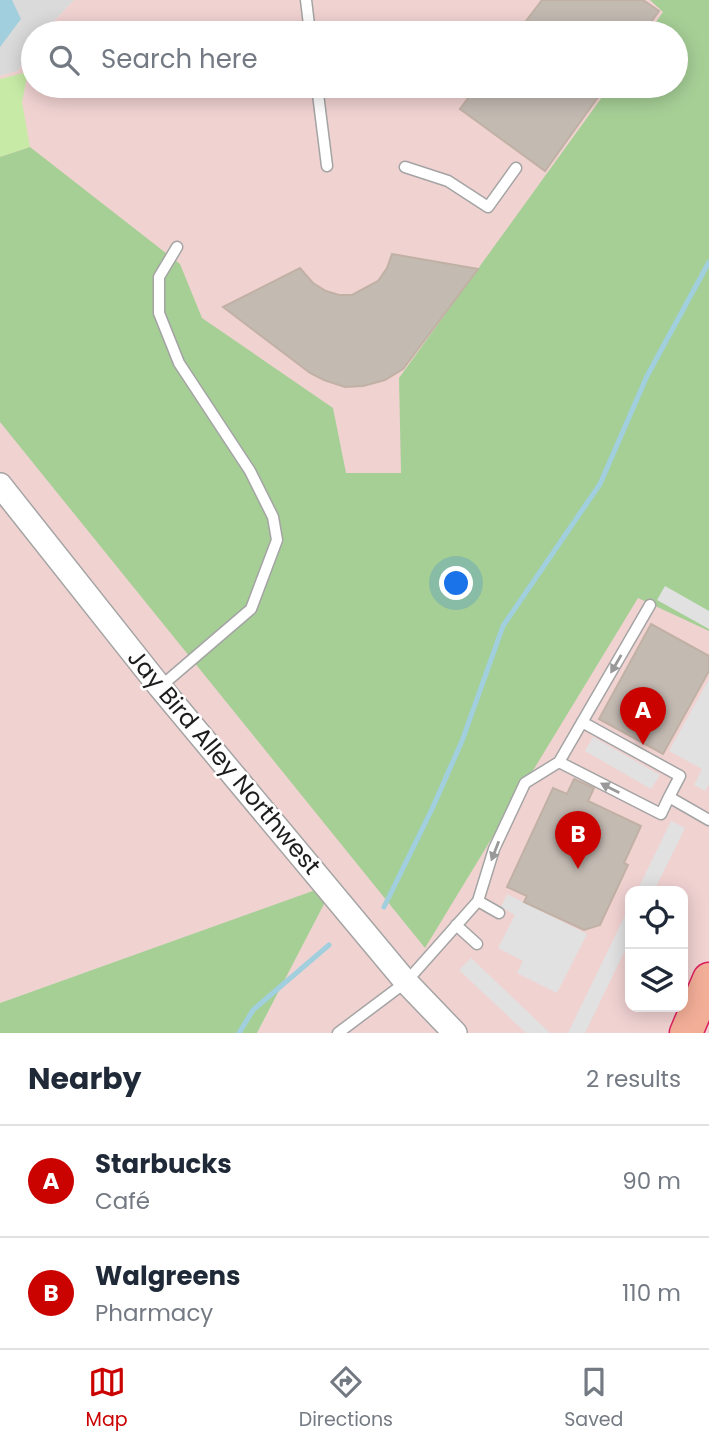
<!DOCTYPE html>
<html lang="en">
<head>
<meta charset="utf-8">
<style>
	body { margin:0; font-family:Poppins,sans-serif; background:#f2f2f3; color:#1f2937 }
	.controls { position:absolute; right:21px; bottom:21px; display:grid; overflow:hidden; border-radius:14px; box-shadow:0 4px 18px #0003 }
	.controls button { width:63px; height:63px; display:grid; place-items:center; padding:0; border:0; border-bottom:2px solid #e0e1e3; background:#fff; color:#1f2937; font:35px sans-serif }
	.you { position:absolute; left:457px; top:584px; width:24px; height:24px; margin:-18px; border:5px solid #fff; border-radius:50%; background:#1a73e8; box-shadow:0 0 0 10px #1a73e833 }
	.badge { display:grid; place-items:center; width:46px; height:46px; border-radius:50%; background:#ca0200; color:#fff; font-size:23px; font-weight:700 }
	.pin { position:absolute; translate:-50% -58px; filter:drop-shadow(0 2px 4px #0008) }
	.pin::after { content:''; position:absolute; top:37px; width:24px; height:21px; background:inherit; clip-path:polygon(0 0,100% 0,50% 100%) }
	.list { margin:0; padding:0; list-style:none }
	h2 { display:flex; justify-content:space-between; align-items:center; height:91px; margin:0; padding:0 28px; font-size:30px }
	h2 small { font-size:23px; font-weight:400; color:#747a83 }
	.list li { display:grid; grid-template-columns:46px 1fr auto; gap:21px; align-items:center; box-sizing:border-box; height:112px; padding:0 28px; border-top:2px solid #e0e1e3 }
	.list b { display:block; font-size:26px; white-space:nowrap }
	.list p { margin:0; font-size:23px; white-space:nowrap; color:#747a83 }
	.list em { font-size:23px; font-style:normal; color:#747a83 }
	.icon { flex:none; width:38px; height:38px; fill:none; stroke:currentColor; stroke-width:2; stroke-linecap:round; stroke-linejoin:round }
	.map { position:relative; flex:none; width:709px; height:1033px; overflow:hidden }
	.search { position:absolute; background:#fff; box-shadow:0 4px 18px #0003; left:21px; right:21px; top:21px; height:77px; display:flex; align-items:center; gap:18px; box-sizing:border-box; padding:0 24px; border-radius:38px; color:#747a83; font-size:26px }
	.sheet { height:315px; background:#fff }
	nav { display:flex; justify-content:space-around; align-items:center; box-sizing:border-box; height:98px; border-top:2px solid #e0e1e3; background:#fff; font-size:19px; color:#747a83 }
	nav a { display:grid; justify-items:center; gap:4px }
	nav .on { color:#ca0200 }
	.map>svg:first-child { display:block }
</style>
</head>
<body>
<div class="map">
<svg width="709" height="1033" viewBox="0 0 709 1033">
	<rect width="100%" height="100%" fill="#efebe3"/>
	<path fill="#dbdada" d="M 0,0 L 74,0 L 43,33 L 33,33 L 33,45 L 18,71 L 0,76 Z"/>
	<path fill="#f0d2d1" fill-rule="evenodd" d="M 74,0 L 709,0 L 709,1033 L 257,1033 L 334,884 L 0,1003 L 0,76 L 18,71 L 33,45 L 33,86 L 676,86 L 676,33 L 43,33 ZM 630,891 L 683,891 L 683,1007 L 630,1007 Z"/>
	<path fill="#c7eba7" d="M 28,72 L 22,102 L 30,147 L 0,157 L 0,79 Z"/>
	<path fill="#a6cf96" d="M 650,0 L 709,0 L 709,631 L 638,598 L 425,948 L 0,422 L 0,157 L 30,147 L 180,264 L 202,318 L 333,408 L 346,473 L 401,473 L 399,378 L 610,86 L 676,86 L 676,33 L 648,33 L 663,12 Z
		M 335,883 L 257,1033 L 0,1033 L 0,1003 Z"/>
	<path fill="#e1e1e1" d="M 665,586 L 709,611 L 709,629 L 657,600 Z
		M 709,679 L 709,784 L 705,791 L 694,785 L 702,769 L 669,751 Z
		M 593,737 L 660,775 L 651,789 L 585,751 Z
		M 671,821 L 685,828 L 654,891 L 637,891 Z
		M 507,894 L 587,934 L 557,993 L 517,973 L 523,961 L 498,948 L 515,915 L 501,907 Z
		M 630,905 L 630,940 L 585,1033 L 568,1033 Z
		M 471,958 L 550,1033 L 526,1033 L 459,970 Z"/>
	<path fill="#a1cfde" d="M 0,0 L 12,0 L 21,19 L 0,47 Z"/>
	<g fill="none" stroke-linecap="round" stroke-linejoin="round">
		<path stroke="#a1cfde" stroke-width="5" d="M 384,907 L 432,809 L 462,741 L 503,626 L 600,484 L 647,376 L 709,262
			M 239,1033 L 253,1010 L 329,945"/>
	</g>
	<path fill="#c3bab2" stroke="#c1b1a5" stroke-width="2" d="M 542,0 L 643,0 L 659,11 L 643,33 L 517,33 Z
		M 477,86 L 606,86 L 545,171 L 460,109 Z
		M 392,254 L 478,269 L 403,369 L 385,380 L 363,386 L 345,387 L 324,380 L 310,373 L 223,307 L 300,268 L 313,283 L 326,291 L 339,295 L 352,295 L 378,281 L 387,268 Z
		M 651,624 L 709,656 L 709,671 L 663,754 L 599,719 Z
		M 574,779 L 594,788 L 588,801 L 641,826 L 624,863 L 628,865 L 600,925 L 584,930 L 524,902 L 527,896 L 507,887 L 553,788 L 567,794 Z"/>
	<g fill="none" stroke-linecap="round" stroke-linejoin="round">
		<g stroke="#a4a4a4" stroke-width="13">
			<path id="service" d="M 306,0 L 310,33
				M 317,86 L 327,166
				M 405,167 L 448,181 L 488,207 L 516,168
				M 160,687 L 251,609 L 277,540 L 273,517 L 250,471 L 179,363 L 159,313 L 159,277 L 177,247
				M 582,722 L 680,776 L 669,797 L 709,820
				M 559,762 L 661,814 L 669,797
				M 478,901 L 499,913
				M 456,925 L 477,944
				M 338,1033 L 406,982 L 478,901 L 494,849 L 525,783 L 559,762 L 650,605"/>
		</g>
		<g stroke="#a4a4a4" stroke-width="26">
			<path id="tertiary" d="M 0,485 L 160,687 L 406,982 L 455,1033"/>
		</g>
		<g stroke="#dd1f5f" stroke-width="35">
			<path id="trunk" d="M 686,1033 L 709,979"/>
		</g>
		<use href="#service" stroke="#fff" stroke-width="10"/>
		<use href="#tertiary" stroke="#fff" stroke-width="23"/>
		<use href="#trunk" stroke="#f3ae98" stroke-width="32"/>
	</g>
	<defs><path id="oneway-solid" d="M-6-.8H1V-3.2L6.5 0L1 3.2V.8H-6Z" transform="scale(1.75)"/></defs>
	<g fill="#999">
		<use href="#oneway-solid" transform="translate(616 664) rotate(120)"/>
		<use href="#oneway-solid" transform="translate(610 788) rotate(-153)"/>
		<use href="#oneway-solid" transform="translate(495 851) rotate(111)"/>
	</g>
	<g text-anchor="middle" stroke-width="5" stroke-linejoin="round" paint-order="stroke">
		<g font-size="24" fill="#1d1d1d" stroke="#fff">
			<text transform="translate(224 762) rotate(50)" y="8">Jay Bird Alley Northwest</text>
		</g>
	</g>
</svg>
<div class="controls">
<button><svg class="icon" aria-label="locate" viewBox="0 0 24 24"><circle cx="12" cy="12" r="6"/><path d="M12 2v4M12 18v4M2 12h4M18 12h4"/></svg></button>
<button><svg class="icon" aria-label="layers" viewBox="0 0 24 24"><path d="M12 4l9 5-9 5-9-5zM3 14l9 5 9-5"/></svg></button>
</div>
<div class="you"></div>
<div class="pin badge" style="left:643px;top:745px">A</div>
<div class="pin badge" style="left:578px;top:869px">B</div>
<div class="search"><svg class="icon" aria-label="search" viewBox="0 0 24 24"><circle cx="10" cy="10" r="6"/><path d="M15 15l6 6"/></svg>Search here</div>
</div>
<section class="sheet">
<h2>Nearby<small>2 results</small></h2>
<ul class="list">
<li><span class="badge">A</span><div><b>Starbucks</b><p>Café</p></div><em>90 m</em></li>
<li><span class="badge">B</span><div><b>Walgreens</b><p>Pharmacy</p></div><em>110 m</em></li>
</ul>
</section>
<nav>
<a class="on"><svg class="icon" aria-label="map" viewBox="0 0 24 24"><path d="M3 6l6-2 6 2 6-2v14l-6 2-6-2-6 2zM9 4v14M15 6v14"/></svg>Map</a>
<a><svg class="icon" aria-label="directions" viewBox="0 0 24 24"><path d="M12 3l9 9-9 9-9-9zM9 14v-3h6M13 9l2 2-2 2"/></svg>Directions</a>
<a><svg class="icon" aria-label="saved" viewBox="0 0 24 24"><path d="M7 4h10v16l-5-4-5 4z"/></svg>Saved</a>
</nav>
</body>
</html>
